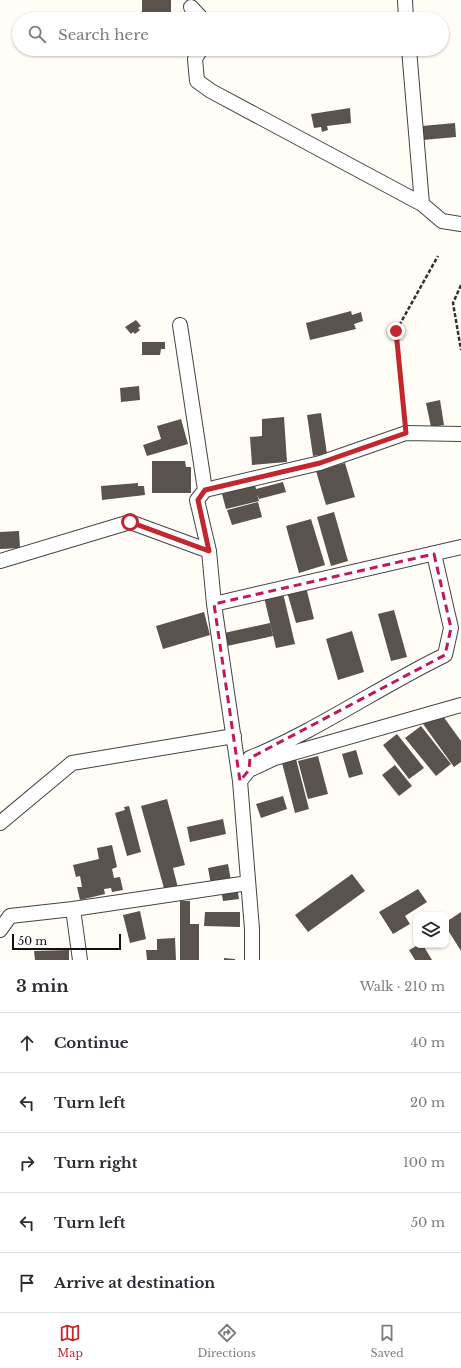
<!DOCTYPE html>
<html lang="en">
<head>
<meta charset="utf-8">
<style>
	body { margin:0; font-family:"Libre Baskerville",serif; background:#f7f7f7; color:#2b2b33 }
	.controls { position:absolute; right:12px; bottom:12px; display:grid; overflow:hidden; border-radius:8px; box-shadow:0 1px 3px #0004 }
	.controls button { width:36px; height:36px; display:grid; place-items:center; padding:0; border:0; border-bottom:1px solid #e1e1e2; background:#fff; color:#2b2b33; font:20px sans-serif }
	.scale { position:absolute; left:12px; bottom:10px; width:109px; box-sizing:border-box; padding-left:4px; border:2px solid #111; border-top:0; font-size:11px; line-height:14px; white-space:nowrap; color:#111; -webkit-text-stroke:3px #fff; paint-order:stroke }
	.stop { position:absolute; width:12px; height:12px; margin:-9px; border:3px solid #c4262e; border-radius:50%; background:#fff }
	.stop.end { background:#c4262e; border-color:#fff; box-shadow:0 1px 4px #0008 }
	.list { margin:0; padding:0; list-style:none }
	h2 { display:flex; justify-content:space-between; align-items:center; height:52px; margin:0; padding:0 16px; font-size:17px }
	h2 small { font-size:13px; font-weight:400; color:#7c7c81 }
	.list li { display:grid; grid-template-columns:26px 1fr auto; gap:12px; align-items:center; box-sizing:border-box; height:60px; padding:0 16px; border-top:1px solid #e1e1e2 }
	.list b { display:block; font-size:15px; white-space:nowrap }
	.list em { font-size:13px; font-style:normal; color:#7c7c81 }
	.icon { flex:none; width:22px; height:22px; fill:none; stroke:currentColor; stroke-width:2; stroke-linecap:round; stroke-linejoin:round }
	.map { position:relative; flex:none; width:461px; height:960px; overflow:hidden }
	.search { position:absolute; background:#fff; box-shadow:0 1px 3px #0004; left:12px; right:12px; top:12px; height:44px; display:flex; align-items:center; gap:10px; box-sizing:border-box; padding:0 14px; border-radius:22px; color:#7c7c81; font-size:15px }
	.sheet { height:352px; background:#fff }
	nav { display:flex; justify-content:space-around; align-items:center; box-sizing:border-box; height:56px; border-top:1px solid #e1e1e2; background:#fff; font-size:11px; color:#7c7c81 }
	nav a { display:grid; justify-items:center; gap:2px }
	nav .on { color:#c4262e }
	.map>svg:first-child { display:block }
</style>
</head>
<body>
<div class="map">
<svg width="461" height="960" viewBox="0 0 461 960">
	<rect width="100%" height="100%" fill="#fffdf5"/>
	<path fill="#5a524d" d="M 142,0 L 171,0 L 171,16 L 142,17 Z
		M 350,108 L 351,123 L 327,126 L 328,130 L 322,132 L 321,127 L 314,128 L 311,114 Z
		M 455,123 L 456,137 L 423,140 L 422,126 Z
		M 351,311 L 352,315 L 361,312 L 363,321 L 354,324 L 356,329 L 310,340 L 306,323 Z
		M 136,320 L 141,326 L 138,328 L 140,330 L 135,334 L 133,332 L 131,334 L 125,327 Z
		M 142,342 L 165,342 L 165,349 L 161,349 L 160,355 L 142,355 Z
		M 139,386 L 140,400 L 121,402 L 120,388 Z
		M 440,400 L 444,425 L 431,427 L 426,403 Z
		M 321,413 L 327,454 L 313,456 L 307,415 Z
		M 284,417 L 287,462 L 252,465 L 250,437 L 262,436 L 262,419 Z
		M 181,419 L 188,444 L 147,456 L 143,445 L 161,439 L 157,426 Z
		M 152,461 L 185,461 L 186,467 L 191,467 L 191,493 L 152,493 Z
		M 345,463 L 355,497 L 326,505 L 316,471 Z
		M 283,482 L 286,492 L 259,499 L 257,494 L 259,501 L 226,509 L 222,494 L 255,485 L 256,489 Z
		M 138,483 L 138,486 L 144,486 L 145,495 L 102,500 L 101,486 Z
		M 258,502 L 262,517 L 232,525 L 227,510 Z
		M 334,512 L 348,561 L 331,566 L 317,517 Z
		M 311,519 L 325,565 L 299,573 L 286,526 Z
		M 19,531 L 20,548 L 0,549 L 0,532 Z
		M 306,587 L 314,619 L 296,623 L 287,592 Z
		M 283,593 L 295,644 L 276,648 L 264,597 Z
		M 394,610 L 407,657 L 391,661 L 378,614 Z
		M 204,612 L 210,635 L 163,649 L 156,626 Z
		M 270,623 L 273,636 L 227,646 L 224,633 Z
		M 352,631 L 364,672 L 338,680 L 326,639 Z
		M 440,712 L 461,741 L 461,762 L 454,767 L 423,724 Z
		M 421,726 L 451,764 L 436,776 L 405,738 Z
		M 397,734 L 424,768 L 409,779 L 383,745 Z
		M 356,750 L 363,774 L 349,778 L 342,754 Z
		M 318,756 L 328,794 L 308,799 L 298,761 Z
		M 296,759 L 309,809 L 295,813 L 282,763 Z
		M 395,765 L 412,786 L 399,796 L 382,775 Z
		M 283,796 L 287,809 L 261,818 L 256,804 Z
		M 167,799 L 185,865 L 173,868 L 178,888 L 165,892 L 141,806 Z
		M 129,806 L 141,852 L 127,856 L 115,813 L 125,810 L 124,807 Z
		M 223,819 L 226,834 L 190,842 L 187,827 Z
		M 112,845 L 117,867 L 112,869 L 114,878 L 120,877 L 123,890 L 112,892 L 111,888 L 104,889 L 105,894 L 80,900 L 77,887 L 82,887 L 80,876 L 76,877 L 73,865 L 99,859 L 97,848 Z
		M 228,864 L 231,881 L 211,885 L 208,868 Z
		M 352,874 L 365,891 L 308,932 L 295,915 Z
		M 237,886 L 239,899 L 223,901 L 221,889 Z
		M 418,889 L 427,902 L 405,916 L 410,924 L 393,934 L 379,912 Z
		M 180,901 L 190,901 L 190,924 L 199,924 L 199,960 L 180,960 Z
		M 140,911 L 146,939 L 130,943 L 123,915 Z
		M 205,912 L 240,912 L 240,927 L 204,926 Z
		M 461,912 L 461,951 L 446,927 L 446,922 Z
		M 175,938 L 176,960 L 147,960 L 146,950 L 157,950 L 157,939 Z
		M 418,945 L 423,945 L 432,960 L 415,960 L 409,950 Z
		M 69,950 L 69,960 L 35,960 L 34,951 Z
		M 224,958 L 235,959 L 235,960 L 224,960 Z"/>
	<g fill="none" stroke-linecap="round" stroke-linejoin="round">
		<g stroke="#444" stroke-width="16">
			<path id="minor" d="M 405,0 L 406,19
				M 191,7 L 202,19
				M 201,49 L 195,59 L 197,81 L 211,91 L 422,204 L 442,221 L 461,224
				M 409,49 L 422,204
				M 180,325 L 205,490
				M 0,561 L 130,522 L 209,551
				M 214,604 L 461,547
				M 249,770 L 275,758 L 461,705
				M 240,781 L 249,770 L 250,758 C 318,730 379,687 445,655 L 451,628 L 434,554
				M 0,823 L 72,763 L 234,736
				M 73,909 L 248,883
				M 0,930 L 10,916 L 73,909 L 80,960
				M 252,960 L 252,929 L 240,781 L 214,604 L 209,551 L 197,500 L 205,490 L 320,463 L 406,433 L 461,434"/>
		</g>
		<path stroke="#333" stroke-width="2.5" stroke-dasharray="4 2" stroke-linecap="butt" d="M 461,285 L 453,303 L 461,350
			M 405,420 L 396,331 L 438,256"/>
		<use href="#minor" stroke="#fff" stroke-width="14"/>
	</g>
	<g fill="none" stroke-linecap="round" stroke-linejoin="round">
		<path stroke="#c4262e" stroke-width="5" d="M 130,522 L 209,551 L 198,500 L 205,490 L 320,463 L 406,433 L 396,331"/>
	</g>
	<path fill="none" stroke="#c2185b" stroke-width="3" stroke-dasharray="8 5" stroke-linejoin="round" d="M 434,554 L 451,628 L 445,655 L 250,758 L 249,770 L 240,781 L 214,604 Z"/>
</svg>
<div class="controls">
<button><svg class="icon" aria-label="layers" viewBox="0 0 24 24"><path d="M12 4l9 5-9 5-9-5zM3 14l9 5 9-5"/></svg></button>
</div>
<div class="scale">50 m</div>
<div class="stop" style="left:130px;top:522px"></div>
<div class="stop end" style="left:396px;top:331px"></div>
<div class="search"><svg class="icon" aria-label="search" viewBox="0 0 24 24"><circle cx="10" cy="10" r="6"/><path d="M15 15l6 6"/></svg>Search here</div>
</div>
<section class="sheet">
<h2>3 min<small>Walk · 210 m</small></h2>
<ul class="list">
<li><svg class="icon" aria-label="ahead" viewBox="0 0 24 24"><path d="M12 20V5M6 11l6-6 6 6"/></svg><div><b>Continue</b></div><em>40 m</em></li>
<li><svg class="icon" aria-label="left" viewBox="0 0 24 24"><path d="M17 20v-9H6M10 6l-5 5 5 5"/></svg><div><b>Turn left</b></div><em>20 m</em></li>
<li><svg class="icon" aria-label="right" viewBox="0 0 24 24"><path d="M7 20v-9h11M14 6l5 5-5 5"/></svg><div><b>Turn right</b></div><em>100 m</em></li>
<li><svg class="icon" aria-label="left" viewBox="0 0 24 24"><path d="M17 20v-9H6M10 6l-5 5 5 5"/></svg><div><b>Turn left</b></div><em>50 m</em></li>
<li><svg class="icon" aria-label="arrive" viewBox="0 0 24 24"><path d="M6 21V4h12l-3 4 3 4H6"/></svg><div><b>Arrive at destination</b></div></li>
</ul>
</section>
<nav>
<a class="on"><svg class="icon" aria-label="map" viewBox="0 0 24 24"><path d="M3 6l6-2 6 2 6-2v14l-6 2-6-2-6 2zM9 4v14M15 6v14"/></svg>Map</a>
<a><svg class="icon" aria-label="directions" viewBox="0 0 24 24"><path d="M12 3l9 9-9 9-9-9zM9 14v-3h6M13 9l2 2-2 2"/></svg>Directions</a>
<a><svg class="icon" aria-label="saved" viewBox="0 0 24 24"><path d="M7 4h10v16l-5-4-5 4z"/></svg>Saved</a>
</nav>
</body>
</html>
